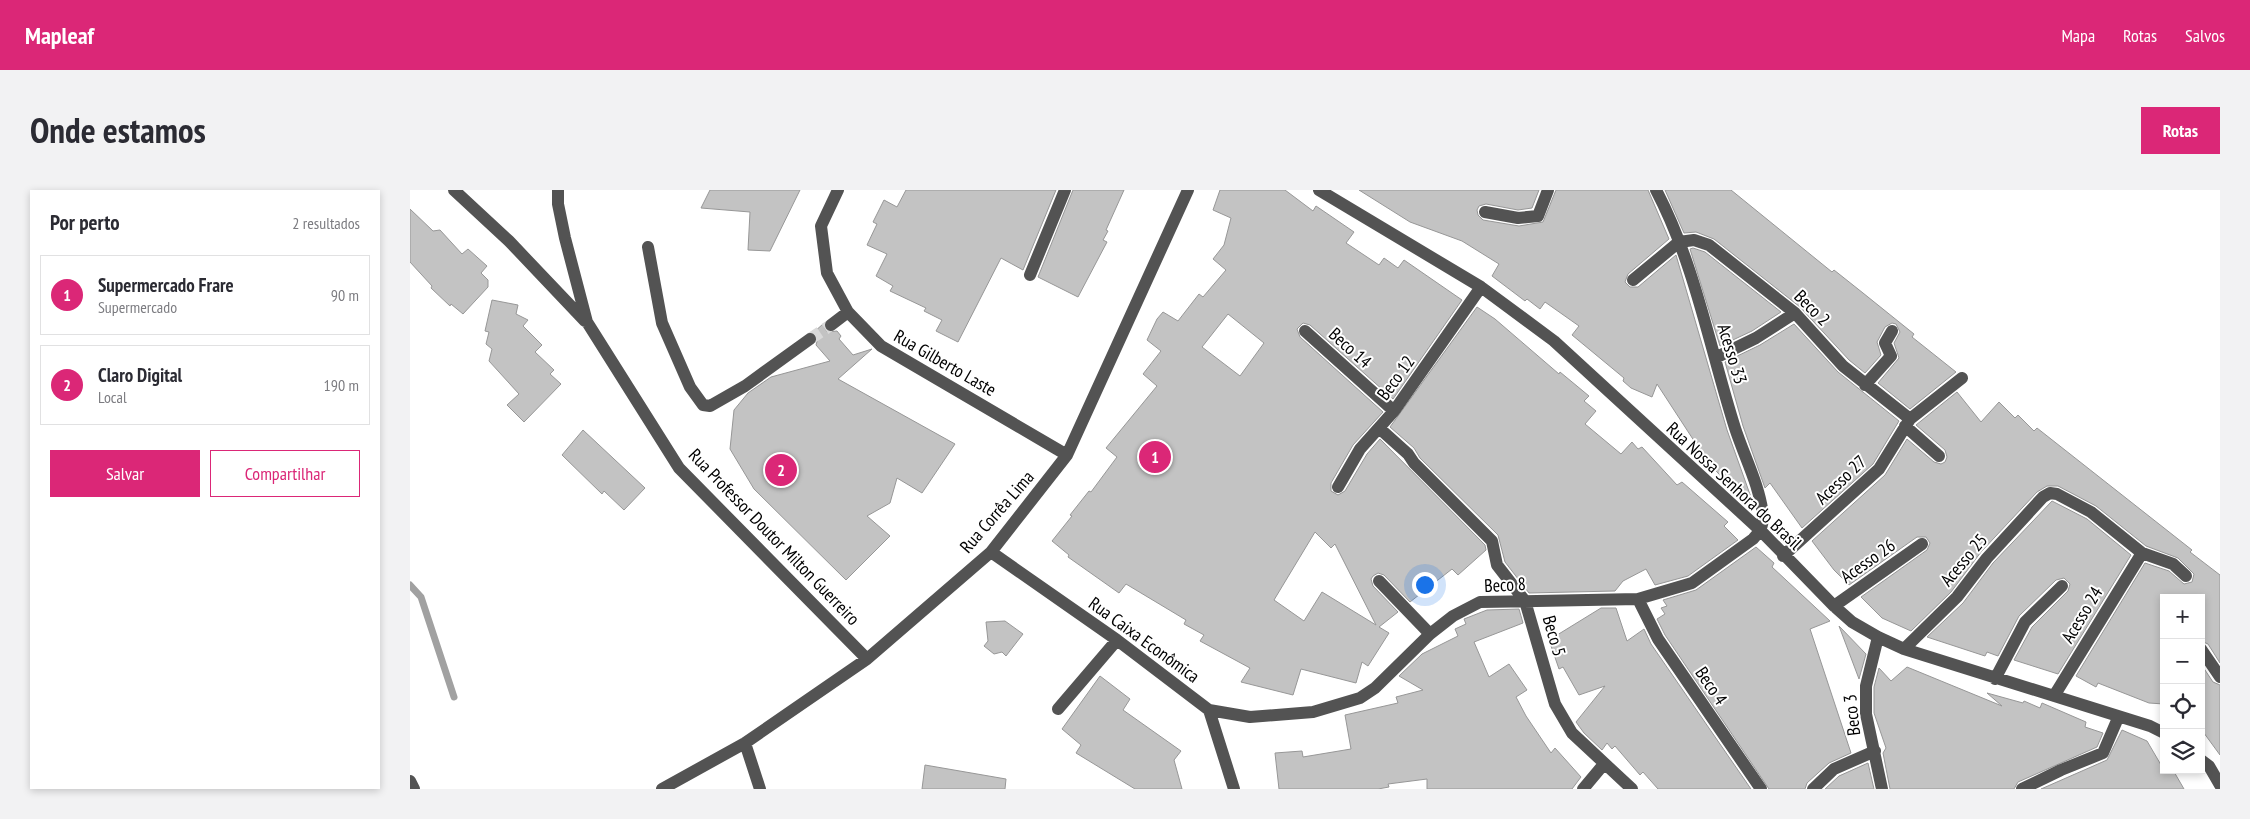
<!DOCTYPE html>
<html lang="pt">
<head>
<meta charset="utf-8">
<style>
	body { margin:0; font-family:"PT Sans Narrow",sans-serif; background:#f2f2f3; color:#2b2b33 }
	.controls { position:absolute; right:15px; bottom:15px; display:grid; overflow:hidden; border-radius:0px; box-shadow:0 2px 8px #0003 }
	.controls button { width:45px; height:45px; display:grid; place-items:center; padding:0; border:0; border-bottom:1px solid #e1e1e2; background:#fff; color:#2b2b33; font:25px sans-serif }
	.you { position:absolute; left:1014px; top:394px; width:18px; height:18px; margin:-12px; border:4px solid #fff; border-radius:50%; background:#1a73e8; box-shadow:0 0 0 8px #1a73e833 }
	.badge { display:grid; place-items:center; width:32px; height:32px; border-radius:50%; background:#db2777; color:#fff; font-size:16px; font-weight:700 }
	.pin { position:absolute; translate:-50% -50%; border:2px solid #fff; box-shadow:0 1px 5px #0006 }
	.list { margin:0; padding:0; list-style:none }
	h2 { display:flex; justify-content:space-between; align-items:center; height:65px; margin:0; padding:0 20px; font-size:21px }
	h2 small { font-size:16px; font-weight:400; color:#7c7c81 }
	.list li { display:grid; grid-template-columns:32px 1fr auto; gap:15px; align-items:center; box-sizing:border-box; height:80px; margin:0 10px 10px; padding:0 10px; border:1px solid #e1e1e2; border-radius:0px }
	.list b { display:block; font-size:19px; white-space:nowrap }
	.list p { margin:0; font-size:16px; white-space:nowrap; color:#7c7c81 }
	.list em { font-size:16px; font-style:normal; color:#7c7c81 }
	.actions { display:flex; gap:10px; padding:15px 20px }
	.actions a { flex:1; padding:11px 0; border:1px solid #db2777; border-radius:0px; text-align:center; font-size:18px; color:#db2777 }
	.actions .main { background:#db2777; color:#fff }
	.icon { flex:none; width:28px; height:28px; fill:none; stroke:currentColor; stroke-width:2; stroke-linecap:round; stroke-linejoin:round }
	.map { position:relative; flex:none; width:1810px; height:599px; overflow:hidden; border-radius:0px }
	header { display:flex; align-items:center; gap:30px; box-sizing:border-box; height:70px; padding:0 25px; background:#db2777; color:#fff }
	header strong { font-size:24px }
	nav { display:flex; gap:28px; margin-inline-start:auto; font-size:18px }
	.intro { display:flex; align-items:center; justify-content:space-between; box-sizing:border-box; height:120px; padding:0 30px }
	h1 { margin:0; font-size:35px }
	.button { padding:12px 22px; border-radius:0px; background:#db2777; color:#fff; font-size:18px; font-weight:700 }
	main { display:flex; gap:30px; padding:0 30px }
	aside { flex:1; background:#fff; border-radius:0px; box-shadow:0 2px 8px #0003 }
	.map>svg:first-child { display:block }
</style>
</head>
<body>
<header>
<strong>Mapleaf</strong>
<nav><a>Mapa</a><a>Rotas</a><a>Salvos</a></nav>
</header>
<div class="intro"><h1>Onde estamos</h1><a class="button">Rotas</a></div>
<main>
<aside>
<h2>Por perto<small>2 resultados</small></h2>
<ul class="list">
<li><span class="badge">1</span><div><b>Supermercado Frare</b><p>Supermercado</p></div><em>90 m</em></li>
<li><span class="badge">2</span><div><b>Claro Digital</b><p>Local</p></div><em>190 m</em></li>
</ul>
<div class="actions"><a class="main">Salvar</a><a>Compartilhar</a></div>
</aside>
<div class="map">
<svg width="1810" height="599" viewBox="0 0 1810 599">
	<rect width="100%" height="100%" fill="#fff"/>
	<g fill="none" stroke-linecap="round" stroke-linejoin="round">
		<path stroke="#a1a1a1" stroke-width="7" d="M 0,395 L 11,407 L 44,507"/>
	</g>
	<path fill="#c3c3c3" stroke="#979797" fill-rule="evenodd" d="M 300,0 L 390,0 L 360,61 L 338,60 L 340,22 L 291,18 Z
		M 496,0 L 646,0 L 613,80 L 591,68 L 548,152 L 526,141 L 532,130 L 514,121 L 516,118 L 480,101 L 483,96 L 466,86 L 477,64 L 457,55 L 467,34 L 463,32 L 474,10 L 487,17 Z
		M 663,0 L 714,0 L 696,40 L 698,41 L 693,50 L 697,52 L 668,107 L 628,87 Z
		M 810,0 L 875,0 L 903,21 L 906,16 L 944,42 L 936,53 L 969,75 L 974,68 L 988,78 L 994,70 L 1052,110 L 983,209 L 900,135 L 893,133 L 887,139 L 890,147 L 973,222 L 943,255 L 921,293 L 921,301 L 928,305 L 935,301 L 957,264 L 970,249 L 1075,355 L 1076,360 L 1048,385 L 1042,379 L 1000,412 L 974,385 L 968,383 L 963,386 L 961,389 L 963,396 L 988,422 L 969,437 L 979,443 L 958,476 L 952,472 L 946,493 L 891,479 L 883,505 L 831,492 L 840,478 L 790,451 L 794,445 L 774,434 L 776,430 L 716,394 L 709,403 L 658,367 L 659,365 L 642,351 L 662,326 L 660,325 L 679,301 L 681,302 L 707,267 L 696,258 L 747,196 L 733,184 L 751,161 L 737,150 L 747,129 L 753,122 L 768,131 L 789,104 L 793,107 L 816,80 L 803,69 L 814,55 L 821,28 L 803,20 ZM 818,124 L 854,153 L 830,186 L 792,157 ZM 905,342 L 921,358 L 925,354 L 966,435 L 912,402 L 894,431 L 864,410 Z
		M 949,0 L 1129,0 L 1122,18 L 1108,20 L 1076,14 L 1069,16 L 1067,20 L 1068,25 L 1073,30 L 1109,36 L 1133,32 L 1146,0 L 1238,0 L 1259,49 L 1218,84 L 1215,92 L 1220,97 L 1228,97 L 1266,65 L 1317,240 L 1342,310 L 1337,315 L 1288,261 L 1290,260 L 1247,194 L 1242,207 L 1221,198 L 1213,191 L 1214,188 L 1162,145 L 1169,136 L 1135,112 L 1130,119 L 1117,109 L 1115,111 L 1082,86 L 1089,74 L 1052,51 L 1000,32 Z
		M 1255,0 L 1321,0 L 1422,82 L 1424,80 L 1453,103 L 1504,144 L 1502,147 L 1546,182 L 1500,219 L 1468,193 L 1489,168 L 1484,153 L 1490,142 L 1486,134 L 1482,133 L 1475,137 L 1467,152 L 1471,165 L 1455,183 L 1439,170 L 1390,117 L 1304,49 L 1286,42 L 1274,43 Z
		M 0,19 L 23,41 L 30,40 L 52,64 L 58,59 L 77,76 L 71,83 L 78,90 L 78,97 L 53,124 L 41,114 L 40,116 L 21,98 L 22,96 L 0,72 Z
		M 1283,58 L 1295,62 L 1371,122 L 1342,141 L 1310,156 L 1280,59 Z
		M 82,110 L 108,115 L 106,124 L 118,130 L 113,136 L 132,155 L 125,162 L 144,180 L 140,184 L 151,194 L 114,232 L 97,215 L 109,204 L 79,171 L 82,159 L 76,154 L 79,142 L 75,141 Z
		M 1067,117 L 1085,129 L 1149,184 L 1150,182 L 1179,206 L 1174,211 L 1186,221 L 1175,234 L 1211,264 L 1222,252 L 1228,259 L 1232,257 L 1267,295 L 1272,292 L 1318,332 L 1314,336 L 1328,350 L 1278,386 L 1245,395 L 1236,379 L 1213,391 L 1205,401 L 1119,403 L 1095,372 L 1088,345 L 1010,268 L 1004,258 L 980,237 Z
		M 413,134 L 417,142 L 427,141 L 431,146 L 429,149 L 443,165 L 462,159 L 428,189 L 545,254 L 512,303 L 487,288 L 480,313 L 457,326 L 480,346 L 436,390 L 344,299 L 320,259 L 324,220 L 338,203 L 361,187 L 420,171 L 406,155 L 408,148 L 404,142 Z
		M 1384,134 L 1428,182 L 1489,231 L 1463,274 L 1392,338 L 1360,293 L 1355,298 L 1333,236 L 1315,172 L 1350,155 Z
		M 1547,202 L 1571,232 L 1589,212 L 1605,228 L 1608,225 L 1624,241 L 1627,238 L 1782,360 L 1780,362 L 1810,385 L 1810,473 L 1798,454 L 1791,451 L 1791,408 L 1754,408 L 1754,514 L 1739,513 L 1688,493 L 1686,497 L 1666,486 L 1735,373 L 1759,381 L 1774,394 L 1782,392 L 1784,384 L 1768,368 L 1736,356 L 1686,316 L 1648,296 L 1637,296 L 1627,302 L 1571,362 L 1541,402 L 1501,441 L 1472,428 L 1451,407 L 1517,360 L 1520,353 L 1516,347 L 1507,347 L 1439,395 L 1424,380 L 1402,351 L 1475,285 L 1497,249 L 1524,272 L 1531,274 L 1535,272 L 1537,267 L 1535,260 L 1506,235 Z
		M 173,240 L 235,298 L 214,320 L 194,301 L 192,304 L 152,265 Z
		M 1642,311 L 1677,329 L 1721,365 L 1648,484 L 1604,470 L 1622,437 L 1658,401 L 1660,394 L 1654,388 L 1646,390 L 1609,426 L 1588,466 L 1577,462 L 1575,466 L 1517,447 L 1553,413 L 1583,373 Z
		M 1346,357 L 1364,373 L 1362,377 L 1420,431 L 1400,439 L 1441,563 L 1419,573 L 1397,593 L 1395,599 L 1359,599 L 1255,445 L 1247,429 L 1255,424 L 1251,418 L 1257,416 L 1253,410 L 1286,400 Z
		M 1191,418 L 1206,418 L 1217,451 L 1234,439 L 1241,454 L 1341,599 L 1248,599 L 1233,582 L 1230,585 L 1205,556 L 1202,559 L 1197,553 L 1192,560 L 1174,543 L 1166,532 L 1195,496 L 1169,505 L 1153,477 L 1149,479 L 1139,450 Z
		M 1109,419 L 1113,433 L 1064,452 L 1079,487 L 1099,474 L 1117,500 L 1106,507 L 1116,526 L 1141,563 L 1145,558 L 1171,587 L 1162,599 L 1017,599 L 1017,589 L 978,594 L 979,597 L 968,599 L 869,599 L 865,563 L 892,561 L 893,567 L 941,559 L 935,525 L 988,513 L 986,507 L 1013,500 L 989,486 L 1012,464 L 1048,446 L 1045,439 L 1056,434 L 1054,429 L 1077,420 Z
		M 595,431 L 613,444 L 596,466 L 592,462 L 584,464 L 574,456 L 578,451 L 576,432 Z
		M 1429,436 L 1456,464 L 1449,489 Z
		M 1791,474 L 1803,492 L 1810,495 L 1810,565 L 1791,539 Z
		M 1497,477 L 1592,516 L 1577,503 L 1613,513 L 1614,511 L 1630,518 L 1632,513 L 1676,532 L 1675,537 L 1693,543 L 1687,557 L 1608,592 L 1604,599 L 1480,599 L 1473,563 L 1476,558 L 1464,523 L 1464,497 L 1469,478 L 1481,491 Z
		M 690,486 L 720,509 L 713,520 L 771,561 L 764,570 L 772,599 L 725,599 L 666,563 L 671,555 L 652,539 Z
		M 1712,540 L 1737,551 L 1754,580 L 1763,580 L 1774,599 L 1631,599 L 1697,570 Z
		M 1458,573 L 1464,599 L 1415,599 L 1429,586 Z
		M 515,575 L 596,589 L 595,599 L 512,599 Z"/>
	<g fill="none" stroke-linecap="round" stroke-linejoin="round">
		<path stroke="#d9d9d9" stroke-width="12" stroke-dasharray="12 6" stroke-linecap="butt" d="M 400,149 L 421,135"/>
		<path stroke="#535353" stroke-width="12" d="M 44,0 L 99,51 L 175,131
			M 148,0 L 148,14 L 155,48 L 177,132 L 269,278 L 457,469
			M 428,0 L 411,36 L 417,83 L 438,122 L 471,156 L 657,265
			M 909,0 L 1071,97 L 1144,151 L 1351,341 L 1424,416 L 1442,432 L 1468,447 L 1494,459 L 1740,536 L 1754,543
			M 1075,22 L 1108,28 L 1128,26 L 1138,0
			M 238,57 L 252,133 L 280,197 L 293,215 L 300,216 L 335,196 L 400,149
			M 620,85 L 655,0
			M 1223,90 L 1269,52 L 1284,50 L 1299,55 L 1385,123 L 1433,176 L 1500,229
			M 421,135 L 438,122
			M 895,141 L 984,221
			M 1305,168 L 1346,148 L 1385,123
			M 1455,195 L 1481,166 L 1475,153 L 1482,141
			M 1495,236 L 1529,266
			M 969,238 L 998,264 L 1004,273 L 1082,351 L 1087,375 L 1115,411 L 1145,514 L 1162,543 L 1222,599
			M 928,297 L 950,259 L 984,221 L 1071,97
			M 581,362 L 707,450 L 799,520 L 824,599
			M 1373,366 L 1469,279 L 1500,229 L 1552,188
			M 969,391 L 1020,444
			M 1228,409 L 1248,449 L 1351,599
			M 1424,416 L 1512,354
			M 1468,447 L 1456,496 L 1456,524 L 1472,599
			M 1494,459 L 1547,407 L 1577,368 L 1633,307 L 1640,303 L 1647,304 L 1681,322 L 1732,363 L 1763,374 L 1776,386
			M 1791,459 L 1810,487
			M 1585,489 L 1615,432 L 1652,396
			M 1644,506 L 1732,363
			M 648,519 L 707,450
			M 799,520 L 840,527 L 903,522 L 950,508 L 965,498 L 1020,444 L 1043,426 L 1070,412 L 1228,409 L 1282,393 L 1343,349 C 1350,342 1353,336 1353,326 C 1350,296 1334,266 1325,238 C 1300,159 1285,74 1246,0
			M 335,553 L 350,599
			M 1791,570 L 1799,576 L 1810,595
			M 0,591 L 4,599
			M 252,599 L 335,553 L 457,469 L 581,362 L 657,265 L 778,0
			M 1173,599 L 1194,574
			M 1403,599 L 1424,579 L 1465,561
			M 1612,599 L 1651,580 L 1693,563 L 1708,528"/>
	</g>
	<g text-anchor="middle" stroke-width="4" stroke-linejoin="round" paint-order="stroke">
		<g font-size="18" fill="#000" stroke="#fff">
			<text transform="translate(1402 118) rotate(45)" y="6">Beco 2</text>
			<text transform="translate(940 158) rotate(42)" y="6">Beco 14</text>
			<text transform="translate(1322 164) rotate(73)" y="6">Acesso 33</text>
			<text transform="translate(535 173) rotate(30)" y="6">Rua Gilberto Laste</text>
			<text transform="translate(986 188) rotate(-54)" y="6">Beco 12</text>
			<text transform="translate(1431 290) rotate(-43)" y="6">Acesso 27</text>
			<text transform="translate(1324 296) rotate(43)" y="6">Rua Nossa Senhora do Brasil</text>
			<text transform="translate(587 322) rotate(-49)" y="6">Rua Corrêa Lima</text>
			<text transform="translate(364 347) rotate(46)" y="6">Rua Professor Doutor Milton Guerreiro</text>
			<text transform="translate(1554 370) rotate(-50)" y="6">Acesso 25</text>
			<text transform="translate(1458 371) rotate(-35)" y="6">Acesso 26</text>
			<text transform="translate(1095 395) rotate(-3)" y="6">Beco 8</text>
			<text transform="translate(1672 425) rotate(-59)" y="6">Acesso 24</text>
			<text transform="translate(1144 446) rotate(74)" y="6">Beco 5</text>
			<text transform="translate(734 450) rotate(36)" y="6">Rua Caixa Econômica</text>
			<text transform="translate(1301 496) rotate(56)" y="6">Beco 4</text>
			<text transform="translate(1442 525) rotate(-96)" y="6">Beco 3</text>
		</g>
	</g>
</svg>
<div class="controls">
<button>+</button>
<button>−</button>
<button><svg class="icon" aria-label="locate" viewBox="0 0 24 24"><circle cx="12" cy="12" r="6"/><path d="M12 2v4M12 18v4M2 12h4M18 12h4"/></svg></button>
<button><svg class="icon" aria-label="layers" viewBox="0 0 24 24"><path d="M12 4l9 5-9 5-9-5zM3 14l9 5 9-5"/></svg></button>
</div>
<div class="you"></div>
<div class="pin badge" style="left:745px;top:267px">1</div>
<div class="pin badge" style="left:371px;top:280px">2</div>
</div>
</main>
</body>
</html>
